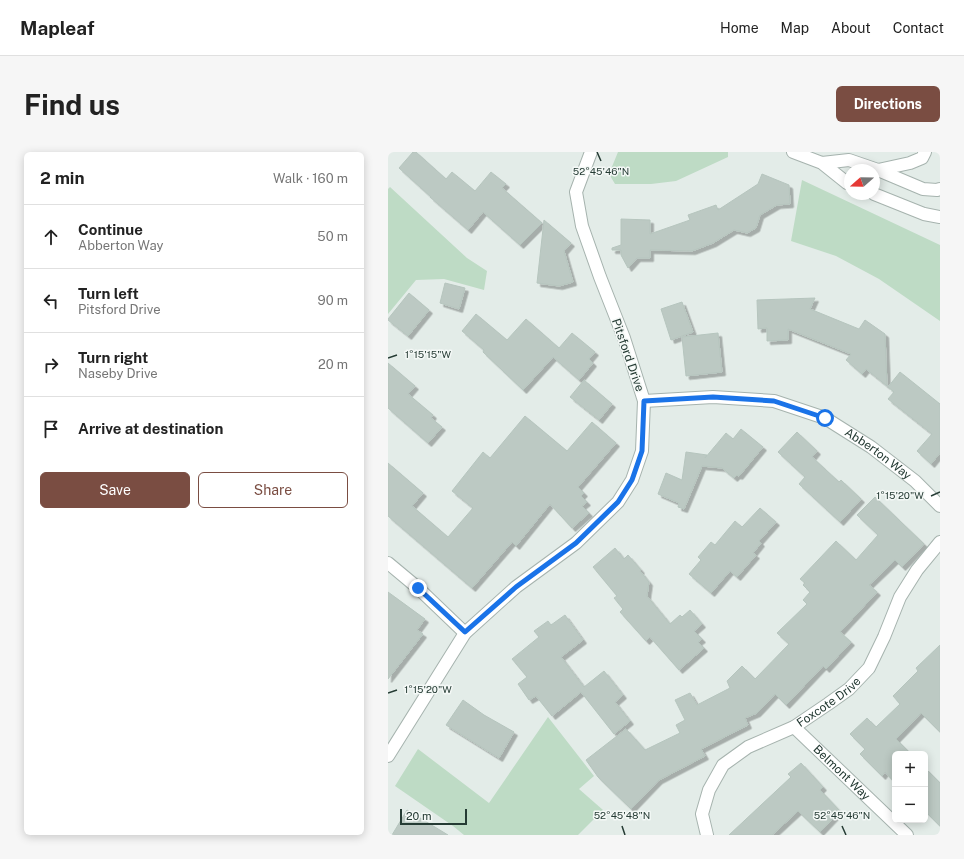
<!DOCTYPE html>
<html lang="en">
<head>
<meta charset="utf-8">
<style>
	body { margin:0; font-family:"Public Sans",sans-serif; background:#f6f6f6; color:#222 }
	.controls { position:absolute; right:12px; bottom:12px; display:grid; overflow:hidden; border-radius:6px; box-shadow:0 2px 10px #0003 }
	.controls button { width:36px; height:36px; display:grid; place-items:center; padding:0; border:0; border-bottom:1px solid #e0e0e0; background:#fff; color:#222; font:20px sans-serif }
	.compass { position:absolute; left:456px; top:12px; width:36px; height:36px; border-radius:50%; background:#fff; box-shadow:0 2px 10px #0003; rotate:250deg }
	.scale { position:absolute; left:12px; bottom:10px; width:67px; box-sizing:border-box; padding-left:4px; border:2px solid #253b34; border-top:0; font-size:11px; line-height:14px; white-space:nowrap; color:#253b34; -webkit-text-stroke:3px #f4f8f6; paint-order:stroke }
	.stop { position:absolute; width:12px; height:12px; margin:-9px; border:3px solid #1a73e8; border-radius:50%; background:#fff }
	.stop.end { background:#1a73e8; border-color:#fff; box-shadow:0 1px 4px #0008 }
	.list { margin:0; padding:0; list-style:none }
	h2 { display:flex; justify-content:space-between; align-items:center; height:52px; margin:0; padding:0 16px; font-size:17px }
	h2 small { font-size:13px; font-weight:400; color:#767676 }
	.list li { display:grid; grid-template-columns:26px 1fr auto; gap:12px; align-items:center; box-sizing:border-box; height:64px; padding:0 16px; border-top:1px solid #e0e0e0 }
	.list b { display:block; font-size:15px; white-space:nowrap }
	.list p { margin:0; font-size:13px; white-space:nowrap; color:#767676 }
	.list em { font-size:13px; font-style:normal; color:#767676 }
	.actions { display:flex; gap:8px; padding:12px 16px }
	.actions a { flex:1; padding:9px 0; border:1px solid #7a4d42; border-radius:6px; text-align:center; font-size:14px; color:#7a4d42 }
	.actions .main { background:#7a4d42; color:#fff }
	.icon { flex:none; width:22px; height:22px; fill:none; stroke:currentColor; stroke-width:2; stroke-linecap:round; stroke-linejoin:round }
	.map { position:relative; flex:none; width:552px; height:683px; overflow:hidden; border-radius:6px }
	header { display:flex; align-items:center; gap:24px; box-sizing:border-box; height:56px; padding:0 20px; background:#fff; border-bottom:1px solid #e0e0e0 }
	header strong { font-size:19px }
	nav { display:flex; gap:22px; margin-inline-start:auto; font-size:14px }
	.intro { display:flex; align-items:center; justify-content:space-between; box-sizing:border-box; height:96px; padding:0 24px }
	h1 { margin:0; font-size:28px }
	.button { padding:10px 18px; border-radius:6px; background:#7a4d42; color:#fff; font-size:14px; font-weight:700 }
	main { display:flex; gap:24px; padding:0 24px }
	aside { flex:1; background:#fff; border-radius:6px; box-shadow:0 2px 10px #0003 }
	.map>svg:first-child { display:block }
</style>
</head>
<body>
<header>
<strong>Mapleaf</strong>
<nav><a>Home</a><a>Map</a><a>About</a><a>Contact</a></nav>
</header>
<div class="intro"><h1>Find us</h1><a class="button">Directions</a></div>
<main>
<aside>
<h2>2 min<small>Walk · 160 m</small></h2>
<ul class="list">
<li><svg class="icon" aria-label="ahead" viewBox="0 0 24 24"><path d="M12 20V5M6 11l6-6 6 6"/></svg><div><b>Continue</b><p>Abberton Way</p></div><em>50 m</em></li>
<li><svg class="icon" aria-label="left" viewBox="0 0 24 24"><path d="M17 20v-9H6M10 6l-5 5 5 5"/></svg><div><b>Turn left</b><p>Pitsford Drive</p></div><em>90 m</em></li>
<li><svg class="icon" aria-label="right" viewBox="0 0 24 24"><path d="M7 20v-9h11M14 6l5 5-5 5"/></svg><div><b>Turn right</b><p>Naseby Drive</p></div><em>20 m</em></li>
<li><svg class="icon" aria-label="arrive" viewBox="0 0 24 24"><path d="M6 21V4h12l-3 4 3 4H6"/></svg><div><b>Arrive at destination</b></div></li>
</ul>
<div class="actions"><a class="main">Save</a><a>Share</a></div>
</aside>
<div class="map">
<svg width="552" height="683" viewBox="0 0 552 683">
	<defs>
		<filter id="shadow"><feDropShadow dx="3.5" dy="3.5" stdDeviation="0" flood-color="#0004"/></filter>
	</defs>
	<rect width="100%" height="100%" fill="#e3ece8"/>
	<path fill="#bedbc5" d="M 230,0 L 340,0 L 340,5 L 288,29 L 263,32 L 227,32 L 221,22 Z
		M 414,28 L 552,93 L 552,169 L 491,127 L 448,104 L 403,89 Z
		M 2,35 L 79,106 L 99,119 L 96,138 L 56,127 L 28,128 L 0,162 L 0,37 Z
		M 160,565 L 206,624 L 191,637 L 215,658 L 190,683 L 76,683 L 65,674 L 7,634 L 30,597 L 101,651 Z"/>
	<path fill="#bcc9c3" stroke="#b6c5be" filter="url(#shadow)" d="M 25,0 L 28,0 L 58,27 L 64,20 L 87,39 L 103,20 L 118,32 L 114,36 L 154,71 L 132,93 L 95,60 L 80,78 L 42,45 L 43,45 L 11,16 Z
		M 374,22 L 401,33 L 402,52 L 389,53 L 372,63 L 368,76 L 359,81 L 346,78 L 325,91 L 304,99 L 262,98 L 262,106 L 249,106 L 240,116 L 233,103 L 233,98 L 224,98 L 224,96 L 233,93 L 233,67 L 262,68 L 262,82 L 302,68 L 300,63 L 328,53 L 330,58 L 370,32 Z
		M 156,68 L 183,91 L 176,99 L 185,130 L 171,134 L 149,131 Z
		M 57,131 L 77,136 L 71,157 L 52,151 Z
		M 21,141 L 41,158 L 20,184 L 0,168 L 0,167 Z
		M 427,146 L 422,157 L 471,177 L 477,168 L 497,182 L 499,234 L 478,217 L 474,222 L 458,208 L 463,202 L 400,177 L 400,188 L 379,189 L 379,176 L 370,177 L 369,148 Z
		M 294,150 L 305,180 L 283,188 L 273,157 Z
		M 88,162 L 119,188 L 138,167 L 171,196 L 184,181 L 207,200 L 201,207 L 205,211 L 191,228 L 165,205 L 135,238 L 95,200 L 96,198 L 74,179 Z
		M 330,181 L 334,220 L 298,224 L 294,185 Z
		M 0,211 L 27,234 L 20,242 L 45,263 L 43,266 L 54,275 L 40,291 L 0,256 Z
		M 512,220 L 552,252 L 552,301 L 543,312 L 529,299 L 544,282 L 500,247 L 506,240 L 500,235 Z
		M 196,228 L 224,252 L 211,268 L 182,245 Z
		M 137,264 L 179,299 L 204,270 L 228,291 L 190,335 L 196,341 L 193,344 L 199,350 L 194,354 L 201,361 L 184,376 L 162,352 L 128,394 L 124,390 L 84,436 L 0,364 L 0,311 L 35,341 L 24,354 L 60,385 L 85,356 L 64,339 L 95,300 L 102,306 Z
		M 353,277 L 375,295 L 351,324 L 349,323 L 346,326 L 334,316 L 314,314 L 296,357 L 290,355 L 291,351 L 270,342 L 278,321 L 294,328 L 298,300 L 319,303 L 317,306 L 338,281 L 345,287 Z
		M 409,280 L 429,299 L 424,305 L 451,330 L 453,328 L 473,347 L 452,370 L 411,332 L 417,325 L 390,300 Z
		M 487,345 L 536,392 L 514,415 L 507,408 L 481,433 L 489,440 L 452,480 L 463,490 L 438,517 L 435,514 L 398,553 L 387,542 L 369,561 L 357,566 L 360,573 L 313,597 L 317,604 L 271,628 L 243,657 L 210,625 L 198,608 L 238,577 L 257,598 L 292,581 L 288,573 L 297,568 L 287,548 L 302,541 L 309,553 L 342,536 L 339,529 L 354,514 L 367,527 L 401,492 L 389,481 L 419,452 L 415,448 L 422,440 L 415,433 L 417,431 L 412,427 L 448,389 L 468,408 L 490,383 L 469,363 Z
		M 372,356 L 388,370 L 371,389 L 373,391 L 365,401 L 368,403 L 349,425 L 342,419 L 323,441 L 301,422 L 313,408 L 310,405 L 323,390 L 327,393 L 347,369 L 354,375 Z
		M 227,396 L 236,407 L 240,403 L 253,418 L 252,419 L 261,430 L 259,444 L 282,472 L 292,463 L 294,465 L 302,458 L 314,472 L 306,479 L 314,487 L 310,490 L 316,496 L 291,518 L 262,485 L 258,489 L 232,460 L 235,457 L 226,446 L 229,444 L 205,415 Z
		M 0,440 L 37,467 L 29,478 L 35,482 L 0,527 Z
		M 177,463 L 195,488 L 173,505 L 196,535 L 216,519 L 235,543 L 227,550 L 242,569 L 226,582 L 193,540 L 164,564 L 148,544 L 141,548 L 130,532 L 139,525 L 124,507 L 151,485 L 146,479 L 160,469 L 163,473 Z
		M 552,493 L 552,580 L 533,561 L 508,587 L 523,602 L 507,602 L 507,631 L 497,620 L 494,624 L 472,602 L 477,597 L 462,582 L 479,566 L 488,575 L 512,552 L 505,544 L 530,519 L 528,516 Z
		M 75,548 L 96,563 L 126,580 L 111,606 L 58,573 Z
		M 413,611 L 435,635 L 432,638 L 452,659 L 432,680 L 410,659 L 384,683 L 341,683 L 403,625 L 400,622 Z
		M 537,616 L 552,631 L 552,674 L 537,659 Z
		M 19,658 L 60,683 L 4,683 Z"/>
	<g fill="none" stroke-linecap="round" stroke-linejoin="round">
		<g stroke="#a6b3ae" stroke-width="14">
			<g id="minor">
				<path id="s1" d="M 256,249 L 325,245 L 386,249 L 437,266 L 483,295 L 527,329 L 552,354"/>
				<path d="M 0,411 L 30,436 L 77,481"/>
				<path id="s2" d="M 406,575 L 519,683"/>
				<path d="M 0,604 L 77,481 L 128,435 L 188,391 L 230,350 L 244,328 L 254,299 L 256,249 L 236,186 L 212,125 L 194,74 L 188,40 L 203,0"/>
				<path id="s3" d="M 319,683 L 314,662 L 321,638 L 335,613 L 360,595 L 406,575 L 440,552 L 461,537 L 481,516 L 496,485 L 512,445 L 529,418 L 552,390"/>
			</g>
		</g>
		<g stroke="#a6b3ae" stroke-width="14">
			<path id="tertiary" d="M 405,0 L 434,11 L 459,31 L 462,32
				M 434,11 L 461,8 L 490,18 L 535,37 L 549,38 L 552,37
				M 490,18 L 522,11 L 534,6 L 537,0
				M 486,42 L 536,62 L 552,65"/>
		</g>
		<use href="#minor" stroke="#fff" stroke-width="12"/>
		<use href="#tertiary" stroke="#fff" stroke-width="12"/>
	</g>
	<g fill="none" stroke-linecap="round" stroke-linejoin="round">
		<path stroke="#1a73e8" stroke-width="5" d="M 30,436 L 77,480 L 128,435 L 188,391 L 230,350 L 244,328 L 254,299 L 256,249 L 325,245 L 386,249 L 437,266"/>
	</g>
	<path fill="none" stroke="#253b34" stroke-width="1.5" d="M 209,0 L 213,9M 0,206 L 9,203M 543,344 L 552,340M 0,541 L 9,538M 234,674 L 237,683M 454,674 L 458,683"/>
	<g text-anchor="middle" stroke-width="3" stroke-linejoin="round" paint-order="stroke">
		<g font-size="12" fill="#253b34" stroke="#f4f8f6">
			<text transform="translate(240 203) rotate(71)" y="4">Pitsford Drive</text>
			<text dy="4" stroke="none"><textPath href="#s1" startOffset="248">Abberton Way</textPath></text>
			<text dy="4" stroke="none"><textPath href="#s3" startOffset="199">Foxcote Drive</textPath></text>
			<text dy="4" stroke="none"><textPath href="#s2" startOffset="66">Belmont Way</textPath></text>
		</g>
	</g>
	<g font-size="10" text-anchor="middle" fill="#253b34" stroke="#f4f8f6" stroke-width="3" stroke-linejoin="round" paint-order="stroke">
		<text x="213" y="23">52°45'46"N</text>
		<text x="40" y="206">1°15'15"W</text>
		<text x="512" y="347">1°15'20"W</text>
		<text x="40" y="541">1°15'20"W</text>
		<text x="234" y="667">52°45'48"N</text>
		<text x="454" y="667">52°45'46"N</text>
	</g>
</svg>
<div class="controls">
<button>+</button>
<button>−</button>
</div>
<svg class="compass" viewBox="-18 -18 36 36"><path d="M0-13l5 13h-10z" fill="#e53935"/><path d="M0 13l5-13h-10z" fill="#767676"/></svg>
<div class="scale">20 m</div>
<div class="stop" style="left:437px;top:266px"></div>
<div class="stop end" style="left:30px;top:436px"></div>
</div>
</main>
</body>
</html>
